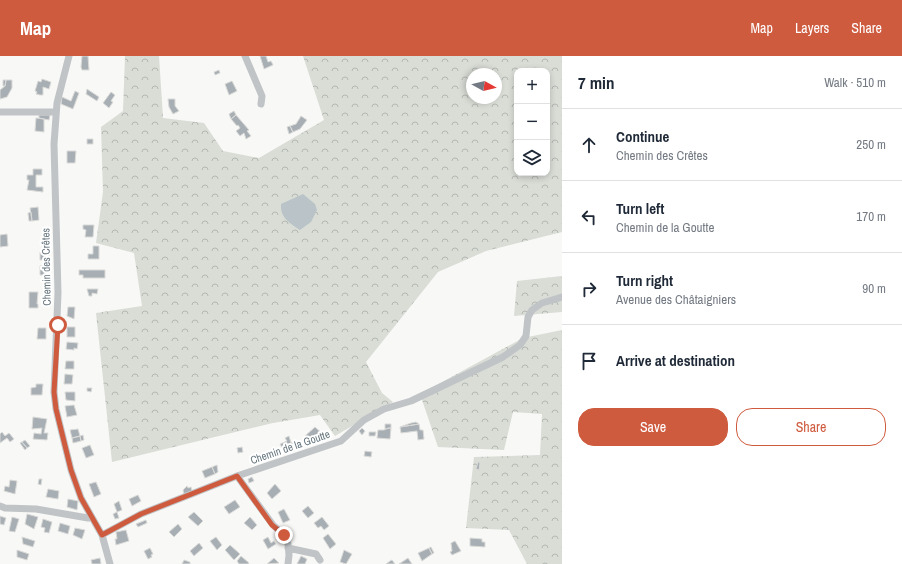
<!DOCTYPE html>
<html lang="en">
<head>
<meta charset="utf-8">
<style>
	body { margin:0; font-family:"Archivo Narrow",sans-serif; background:#f6f6f7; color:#1f2937 }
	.controls { position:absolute; right:12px; top:12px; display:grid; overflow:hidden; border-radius:8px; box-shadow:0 2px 6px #0003 }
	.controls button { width:36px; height:36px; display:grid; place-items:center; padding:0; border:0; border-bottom:1px solid #e0e1e3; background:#fff; color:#1f2937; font:20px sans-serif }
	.compass { position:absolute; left:466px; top:12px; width:36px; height:36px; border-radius:50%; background:#fff; box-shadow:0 2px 6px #0003; rotate:98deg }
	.stop { position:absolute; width:12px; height:12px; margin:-9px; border:3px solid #cf5b3f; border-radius:50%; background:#fff }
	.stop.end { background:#cf5b3f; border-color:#fff; box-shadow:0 1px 4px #0008 }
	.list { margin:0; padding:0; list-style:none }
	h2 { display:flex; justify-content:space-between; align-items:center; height:52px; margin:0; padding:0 16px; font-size:17px }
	h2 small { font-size:13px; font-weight:400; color:#747a83 }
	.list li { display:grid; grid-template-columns:26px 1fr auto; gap:12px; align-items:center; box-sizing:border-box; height:72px; padding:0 16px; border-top:1px solid #e0e1e3 }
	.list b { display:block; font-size:15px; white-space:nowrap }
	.list p { margin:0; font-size:13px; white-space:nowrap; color:#747a83 }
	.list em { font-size:13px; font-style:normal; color:#747a83 }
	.actions { display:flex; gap:8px; padding:12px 16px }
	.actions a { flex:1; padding:9px 0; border:1px solid #cf5b3f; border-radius:16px; text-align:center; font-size:14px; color:#cf5b3f }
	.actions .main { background:#cf5b3f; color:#fff }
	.icon { flex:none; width:22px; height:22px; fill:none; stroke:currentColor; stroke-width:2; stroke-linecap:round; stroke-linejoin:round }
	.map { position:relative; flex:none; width:562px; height:508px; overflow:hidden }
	header { display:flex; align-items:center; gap:24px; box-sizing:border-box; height:56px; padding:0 20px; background:#cf5b3f; color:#fff }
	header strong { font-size:19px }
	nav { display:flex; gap:22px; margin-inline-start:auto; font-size:14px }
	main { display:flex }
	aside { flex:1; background:#fff }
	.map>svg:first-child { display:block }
</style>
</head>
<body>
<header>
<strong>Map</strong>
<nav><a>Map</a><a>Layers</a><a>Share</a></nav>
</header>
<main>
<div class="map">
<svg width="562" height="508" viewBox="0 0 562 508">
	<defs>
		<pattern id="forest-crowns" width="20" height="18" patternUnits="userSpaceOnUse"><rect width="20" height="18" fill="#d9ddd6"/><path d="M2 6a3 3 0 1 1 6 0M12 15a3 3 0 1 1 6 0" fill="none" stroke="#b4b8b3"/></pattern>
	</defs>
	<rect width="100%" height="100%" fill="#f8f8f6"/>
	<path fill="url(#forest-crowns)" fill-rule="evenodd" d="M 125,0 L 159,0 L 163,62 L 204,67 L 223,95 L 259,102 L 324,64 L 303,0 L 562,0 L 562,176 L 486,195 L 438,216 L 366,306 L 382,337 L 393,346 L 335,380 L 320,359 L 273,367 L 112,406 L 96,257 L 142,250 L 134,197 L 96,187 L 103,136 L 101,71 L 123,55 ZM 517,15 L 547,15 L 547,117 L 517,117 ZM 472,18 L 496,18 L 496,42 L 472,42 Z
		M 562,220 L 562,256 L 514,260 L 517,225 Z
		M 562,274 L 562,508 L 527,508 L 509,474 L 466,472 L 474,401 L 540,399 L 542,358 L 513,356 L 504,394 L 438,391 L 420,338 L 523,282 Z"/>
	<path fill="#bac4c8" d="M 303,138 L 315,148 L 317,154 L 311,166 L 300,174 C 290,167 280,162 281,148 Z"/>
	<path fill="#a8afb4" stroke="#dadad8" d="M 82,0 L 88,0 L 89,14 L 82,14 L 81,11 Z
		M 260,0 L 266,0 L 268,6 L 271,5 L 273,9 L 264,13 Z
		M 219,14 L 220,17 L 215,19 L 214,16 Z
		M 42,23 L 51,26 L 49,33 L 43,31 L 43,39 L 40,39 L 36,38 L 37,36 L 35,35 L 38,25 L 41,26 Z
		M 3,24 L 6,24 L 5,30 L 3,30 Z
		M 6,24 L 12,24 L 12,32 L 7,41 L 0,43 L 0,34 L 5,30 Z
		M 232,25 L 237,35 L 229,39 L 225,28 Z
		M 87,33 L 99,41 L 97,45 L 86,38 Z
		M 75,35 L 79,37 L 73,53 L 61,48 L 62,41 L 71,45 Z
		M 111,36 L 115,39 L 111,45 L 113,46 L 109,52 L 103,47 Z
		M 168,43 L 175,43 L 175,50 L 179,55 L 173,58 L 169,51 Z
		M 234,55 L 236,59 L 231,63 L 229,58 Z
		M 39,59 L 50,59 L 49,64 L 39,62 Z
		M 236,59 L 249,74 L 247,75 L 251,80 L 246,83 L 244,77 L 240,80 L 236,75 L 240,72 L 238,69 L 237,70 L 231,63 Z
		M 301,60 L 307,64 L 300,73 L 293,76 L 290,70 L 296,68 Z
		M 36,62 L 44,63 L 44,76 L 35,75 Z
		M 290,70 L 293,76 L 289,78 L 287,71 Z
		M 87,83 L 93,83 L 93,88 L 87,88 Z
		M 67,95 L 76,95 L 75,107 L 67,107 Z
		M 33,113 L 42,113 L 42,119 L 36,119 L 36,131 L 43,131 L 43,136 L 27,134 L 29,124 L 27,124 L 27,119 L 33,119 Z
		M 38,151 L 39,164 L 32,165 L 30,152 Z
		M 31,156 L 32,165 L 29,165 L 28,157 Z
		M 83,169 L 94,169 L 93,181 L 85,181 L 86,174 L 83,173 Z
		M 7,178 L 8,190 L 0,191 L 0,179 Z
		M 93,190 L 99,190 L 99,203 L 88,203 L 88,198 L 93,198 Z
		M 40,196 L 49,196 L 49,204 L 40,204 Z
		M 49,209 L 49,219 L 40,219 L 40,210 Z
		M 79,214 L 105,214 L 105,222 L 83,222 L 83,219 L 79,219 Z
		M 87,233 L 98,233 L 97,238 L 92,237 L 92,240 L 89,240 Z
		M 29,236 L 38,236 L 37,248 L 38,248 L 38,252 L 29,252 Z
		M 68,251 L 75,251 L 74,263 L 67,260 Z
		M 67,271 L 75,271 L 75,281 L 67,281 Z
		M 38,272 L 46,272 L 46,283 L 37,283 Z
		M 67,286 L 78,287 L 77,293 L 74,292 L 74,294 L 66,293 Z
		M 66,305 L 74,305 L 74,313 L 65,313 Z
		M 65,318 L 73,319 L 72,328 L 64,328 Z
		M 36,328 L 43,328 L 42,339 L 31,339 L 31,332 L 36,331 Z
		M 87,332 L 92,332 L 91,336 L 87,335 Z
		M 65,336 L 75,336 L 75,345 L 66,344 Z
		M 74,349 L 77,359 L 67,361 L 65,350 Z
		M 33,361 L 47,363 L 44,377 L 48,377 L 47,384 L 33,383 L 34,377 L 41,378 L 42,372 L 32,373 Z
		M 411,367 L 416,366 L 419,368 L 400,371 Z
		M 385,368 L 391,368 L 391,372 L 385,373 Z
		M 419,368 L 420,374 L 423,374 L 424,383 L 418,384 L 417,375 L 401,377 L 400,371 Z
		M 315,371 L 325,380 L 322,383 L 317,380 L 309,385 L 305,380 Z
		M 362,372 L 365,375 L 362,379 L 359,375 Z
		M 388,372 L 391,372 L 390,383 L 377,382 L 378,374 L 384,374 Z
		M 78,373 L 80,380 L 72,382 L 70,374 Z
		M 2,376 L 5,380 L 9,377 L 14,383 L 10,386 L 7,382 L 0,387 L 0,378 Z
		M 369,376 L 376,376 L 375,380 L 369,380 Z
		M 83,379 L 84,384 L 81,385 L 80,380 Z
		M 80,380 L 81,385 L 73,387 L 72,382 Z
		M 289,380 L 291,387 L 296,385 L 298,390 L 293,392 L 293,390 L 284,395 L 280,388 L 287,385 L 285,382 Z
		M 25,384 L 30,390 L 27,392 L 22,386 Z
		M 22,386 L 27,392 L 25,394 L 20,387 Z
		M 90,389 L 94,399 L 86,402 L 82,392 Z
		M 242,391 L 243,396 L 238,397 L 237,392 Z
		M 365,395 L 372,396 L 371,401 L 364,400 Z
		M 478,406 L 480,407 L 479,414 L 476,413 Z
		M 217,409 L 218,416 L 215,418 L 212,411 Z
		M 212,411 L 215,418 L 205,422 L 202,415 Z
		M 252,421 L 254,425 L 249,427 L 248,423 Z
		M 39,423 L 42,423 L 41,429 L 38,428 Z
		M 10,424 L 17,425 L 15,438 L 4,435 L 5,430 L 9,431 Z
		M 96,426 L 101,438 L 94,441 L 89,428 Z
		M 275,428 L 281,435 L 272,443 L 267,437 Z
		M 187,430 L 188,432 L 191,431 L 192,435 L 184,438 L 183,434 Z
		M 48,433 L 59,435 L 58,443 L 46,441 Z
		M 138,439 L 141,445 L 132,450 L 129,443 Z
		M 68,443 L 78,445 L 77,454 L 67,451 Z
		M 235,444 L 240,451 L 229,458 L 224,451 Z
		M 119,445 L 122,454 L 117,456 L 114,448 Z
		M 308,450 L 314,457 L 308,462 L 302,455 Z
		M 284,453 L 290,464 L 283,467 L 278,456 Z
		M 117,456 L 119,462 L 115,463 L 113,458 Z
		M 194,456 L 203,465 L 198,470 L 188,461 Z
		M 27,458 L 38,461 L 34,473 L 25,468 Z
		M 0,460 L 6,462 L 4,469 L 0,468 Z
		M 12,461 L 19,463 L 15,476 L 9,475 Z
		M 250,461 L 257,469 L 252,474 L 244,467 Z
		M 322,461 L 329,470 L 324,474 L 321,470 L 318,472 L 314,467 Z
		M 43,463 L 52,466 L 49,477 L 44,476 L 45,472 L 41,471 Z
		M 146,464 L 147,467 L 138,471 L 136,468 Z
		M 60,467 L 70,470 L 68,478 L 58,475 Z
		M 178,468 L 182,473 L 174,481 L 169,476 Z
		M 75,472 L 85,474 L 82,483 L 73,479 Z
		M 126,474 L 129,485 L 116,489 L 115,483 L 117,483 L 116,476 Z
		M 328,478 L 336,488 L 330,493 L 323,482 Z
		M 22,481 L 35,485 L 33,491 L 23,488 Z
		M 216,481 L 222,489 L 217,494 L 210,485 Z
		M 268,481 L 271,487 L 274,485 L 276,488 L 268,493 L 263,484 Z
		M 470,482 L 482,483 L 482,486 L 485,486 L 485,491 L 470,490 Z
		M 455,485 L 461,495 L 452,499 L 450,496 L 452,495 L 451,487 Z
		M 199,487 L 203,492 L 194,500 L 190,495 Z
		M 230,489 L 240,498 L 234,504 L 225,494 Z
		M 431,491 L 434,497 L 432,498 L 429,492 Z
		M 150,492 L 153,498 L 151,499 L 152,501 L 148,503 L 144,495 Z
		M 429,492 L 432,498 L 422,505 L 418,497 Z
		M 17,494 L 29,498 L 27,504 L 17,501 Z
		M 344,494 L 352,498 L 346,508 L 340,506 Z
		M 241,500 L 249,507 L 248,508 L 239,508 L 237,505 Z
		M 301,500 L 307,503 L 305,508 L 297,508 Z
		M 100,502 L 101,508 L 92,508 L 91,504 Z
		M 274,502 L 279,507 L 267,508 Z
		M 408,502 L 412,508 L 399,508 Z
		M 184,504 L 190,506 L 190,508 L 182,508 Z
		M 392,504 L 395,508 L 386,508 L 390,505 Z"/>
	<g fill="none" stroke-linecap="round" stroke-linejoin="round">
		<path stroke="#c0c4c7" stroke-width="7" d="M 69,0 L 57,47 L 54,88 L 58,237 L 54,336 L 56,353 L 71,414 L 81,442 L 102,479 L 110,508
			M 245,0 L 262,40 L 261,48
			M 0,56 L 56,56
			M 237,420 L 273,469 L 284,479 L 288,488 L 289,499 L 288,508
			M 0,450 L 5,452 L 36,453 L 88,462 L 92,461
			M 102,479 L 141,458 L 237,420 L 341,385 L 364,364 L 384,353 L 411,345 L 503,301 L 520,289 L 526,280 L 528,261 L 532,254 L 542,247 L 562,241
			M 288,492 L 316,498 L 320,504"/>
	</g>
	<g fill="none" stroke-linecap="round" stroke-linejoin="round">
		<path stroke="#cf5b3f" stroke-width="5" d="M 58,269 L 54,336 L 56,353 L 71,414 L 81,442 L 102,479 L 141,458 L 237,420 L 272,469 L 284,479"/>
	</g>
	<g text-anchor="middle" stroke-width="4" stroke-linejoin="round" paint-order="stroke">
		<g font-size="11" fill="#66757e" stroke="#fff">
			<text transform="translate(46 211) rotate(-91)" y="4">Chemin des Crêtes</text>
			<text transform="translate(290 391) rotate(-19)" y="4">Chemin de la Goutte</text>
		</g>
	</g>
</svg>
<div class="controls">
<button>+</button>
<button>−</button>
<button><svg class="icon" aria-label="layers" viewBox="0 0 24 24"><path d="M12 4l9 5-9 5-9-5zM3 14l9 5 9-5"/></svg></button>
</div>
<svg class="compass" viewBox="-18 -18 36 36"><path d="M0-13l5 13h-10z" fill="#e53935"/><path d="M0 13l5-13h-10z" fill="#747a83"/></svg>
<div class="stop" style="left:58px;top:269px"></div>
<div class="stop end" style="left:284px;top:479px"></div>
</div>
<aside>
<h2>7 min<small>Walk · 510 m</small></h2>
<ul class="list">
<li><svg class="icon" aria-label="ahead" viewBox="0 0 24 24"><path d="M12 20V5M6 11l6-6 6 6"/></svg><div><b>Continue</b><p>Chemin des Crêtes</p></div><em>250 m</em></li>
<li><svg class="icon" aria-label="left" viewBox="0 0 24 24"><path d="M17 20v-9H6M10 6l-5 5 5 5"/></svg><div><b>Turn left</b><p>Chemin de la Goutte</p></div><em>170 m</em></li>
<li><svg class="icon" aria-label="right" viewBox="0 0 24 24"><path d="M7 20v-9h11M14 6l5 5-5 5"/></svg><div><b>Turn right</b><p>Avenue des Châtaigniers</p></div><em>90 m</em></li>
<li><svg class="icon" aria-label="arrive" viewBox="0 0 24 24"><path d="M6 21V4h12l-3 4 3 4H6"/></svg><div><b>Arrive at destination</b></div></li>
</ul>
<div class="actions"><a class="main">Save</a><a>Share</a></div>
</aside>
</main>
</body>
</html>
